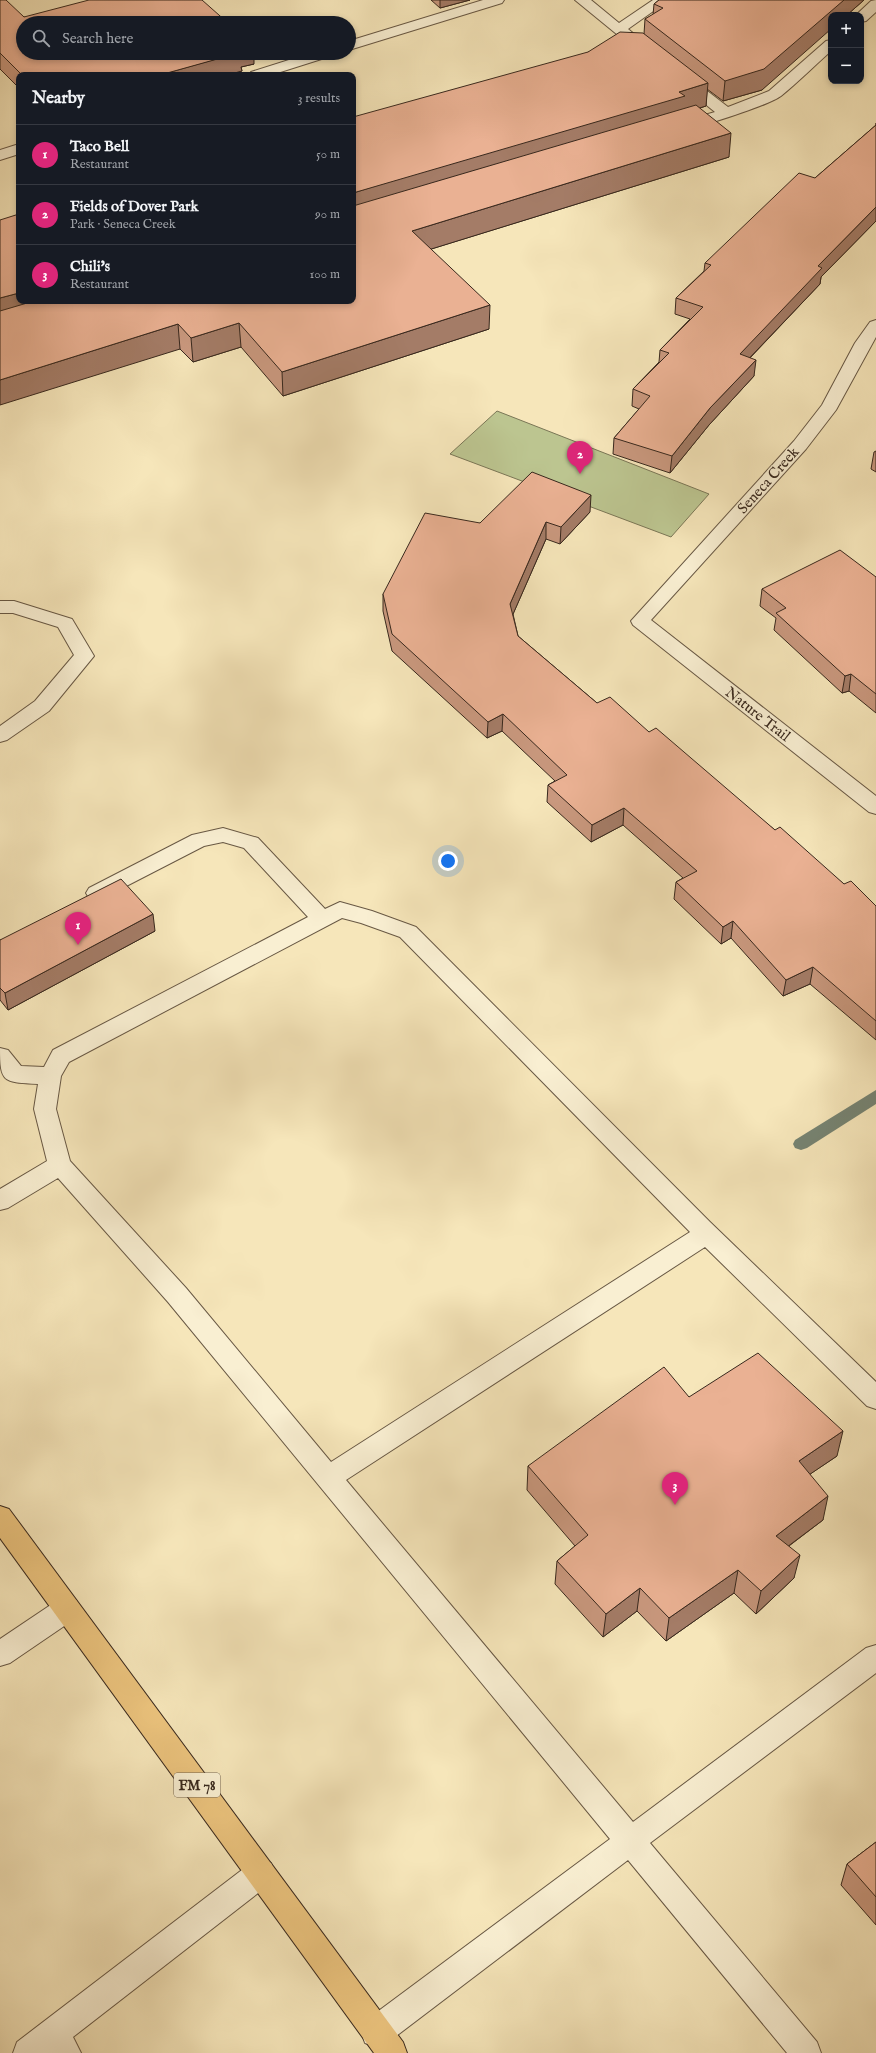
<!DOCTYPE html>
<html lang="en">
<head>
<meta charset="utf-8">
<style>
	body { margin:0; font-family:"IM FELL English",serif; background:#242831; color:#f1f3f6 }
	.controls { position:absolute; right:12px; top:12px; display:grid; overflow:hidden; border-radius:8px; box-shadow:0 2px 6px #0003 }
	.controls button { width:36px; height:36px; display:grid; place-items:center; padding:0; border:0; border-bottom:1px solid #363941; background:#171b24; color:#f1f3f6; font:20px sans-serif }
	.you { position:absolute; left:448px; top:861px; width:14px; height:14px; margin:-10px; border:3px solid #fff; border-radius:50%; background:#1a73e8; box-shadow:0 0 0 6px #1a73e833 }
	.badge { display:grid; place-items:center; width:26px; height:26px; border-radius:50%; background:#db2777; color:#fff; font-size:13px; font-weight:700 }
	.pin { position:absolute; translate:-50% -33px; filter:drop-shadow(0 1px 2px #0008) }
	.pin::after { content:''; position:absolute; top:21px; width:14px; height:12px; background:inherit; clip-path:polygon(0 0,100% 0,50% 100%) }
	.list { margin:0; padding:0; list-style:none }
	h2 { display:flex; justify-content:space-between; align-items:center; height:52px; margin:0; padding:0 16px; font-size:17px }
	h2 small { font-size:13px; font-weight:400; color:#9ea1a6 }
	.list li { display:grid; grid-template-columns:26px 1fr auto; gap:12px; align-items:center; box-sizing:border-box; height:60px; padding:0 16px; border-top:1px solid #363941 }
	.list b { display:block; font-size:15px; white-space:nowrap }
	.list p { margin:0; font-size:13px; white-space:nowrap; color:#9ea1a6 }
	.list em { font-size:13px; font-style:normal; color:#9ea1a6 }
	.icon { flex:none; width:22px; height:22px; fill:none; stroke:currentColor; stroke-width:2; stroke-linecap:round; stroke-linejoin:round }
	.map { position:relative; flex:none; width:876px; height:2053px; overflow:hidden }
	.search { position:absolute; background:#171b24; box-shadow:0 2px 6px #0003; left:16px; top:16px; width:340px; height:44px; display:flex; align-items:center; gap:10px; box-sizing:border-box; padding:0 14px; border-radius:22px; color:#9ea1a6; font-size:15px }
	.panel { position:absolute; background:#171b24; box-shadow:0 2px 6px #0003; left:16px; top:72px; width:340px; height:232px; border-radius:8px }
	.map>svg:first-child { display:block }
</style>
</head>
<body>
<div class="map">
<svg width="876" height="2053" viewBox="0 0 876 2053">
	<rect width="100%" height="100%" fill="#f6e6ba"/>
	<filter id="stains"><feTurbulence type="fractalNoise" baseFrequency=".005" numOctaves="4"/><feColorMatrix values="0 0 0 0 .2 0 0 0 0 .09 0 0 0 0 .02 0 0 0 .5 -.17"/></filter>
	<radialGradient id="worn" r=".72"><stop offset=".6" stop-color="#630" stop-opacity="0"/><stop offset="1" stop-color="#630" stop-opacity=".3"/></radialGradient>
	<path fill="#bcc590" stroke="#7a7656" d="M 497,411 L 709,494 L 671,537 L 450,454 Z"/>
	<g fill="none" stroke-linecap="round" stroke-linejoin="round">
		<path fill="#758372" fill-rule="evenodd" d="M 876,1090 L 876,1104 L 807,1148 L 801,1150 L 795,1148 L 793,1144 L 795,1140 Z"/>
		<g stroke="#685844" stroke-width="2">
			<path id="lane" d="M 483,0 L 504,0 L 502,3 L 349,50 L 349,41 Z
				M 575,0 L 591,0 L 619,23 L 653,0 L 669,0 L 628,29 L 651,48 L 653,51 L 651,54 L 641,54 Z
				M 876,0 L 876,12 L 866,21 L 861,22 L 861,15 L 856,15 L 871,1 Z
				M 831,40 L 831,51 C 814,66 798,82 781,96 C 769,105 689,132 677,129 L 675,126 L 677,123 L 715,112 L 679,83 L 677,80 L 679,77 L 689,77 L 728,107 L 769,91 L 826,41 Z
				M 311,53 L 333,53 L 331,56 L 271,75 L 249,75 L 251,72 Z
				M 19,144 L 19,154 L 0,160 L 0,150 Z
				M 0,601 L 14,601 L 72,619 L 94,656 L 49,711 L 7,740 L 0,742 L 0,726 L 35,701 L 74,655 L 58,627 L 13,613 L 0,613 Z
				M 223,828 L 258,838 L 325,909 L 340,902 L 372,911 L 416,927 L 710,1222 L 876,1382 L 876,1409 L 867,1406 L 705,1247 L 346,1480 L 633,1822 L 866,1648 L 876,1645 L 876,1673 L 650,1843 L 817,2042 L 821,2053 L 787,2053 L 628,1860 L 387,2043 L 376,2047 L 365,2043 L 361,2032 L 365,2021 L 610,1839 L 168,1302 L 58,1178 L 8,1208 L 0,1210 L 0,1189 L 47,1161 L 34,1109 L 38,1084 C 3,1082 0,1083 0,1048 L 8,1050 L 21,1066 L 44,1067 L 53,1050 L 308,917 L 244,848 L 223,842 L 204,846 L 103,898 L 96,901 L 89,898 L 86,893 L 89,888 L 192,835 ZM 342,918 L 361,923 L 400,937 L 690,1232 L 331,1462 L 186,1288 L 70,1161 L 56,1109 L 61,1076 L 69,1062 Z
				M 67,1597 L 76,1600 L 80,1609 L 76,1618 L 10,1663 L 0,1666 L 0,1639 L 58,1600 Z
				M 261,1859 L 271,1863 L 275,1873 L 271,1883 L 73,2037 L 81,2053 L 13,2053 L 17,2042 L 251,1863 Z"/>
		</g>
		<g stroke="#685844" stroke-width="2">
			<path id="street" d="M 876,320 L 876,337 L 836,410 L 806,449 L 651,620 L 876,796 L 876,814 L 869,812 L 633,625 L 631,621 L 794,441 L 822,405 L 855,343 L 870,322 Z"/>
		</g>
		<g stroke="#38281d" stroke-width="2">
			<path id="primary" d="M 0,1506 L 9,1509 L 403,2042 L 407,2053 L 374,2053 L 0,1538 Z"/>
		</g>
		<use href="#lane" fill="#f9efd2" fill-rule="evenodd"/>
		<use href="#street" fill="#f9efd2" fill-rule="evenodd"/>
		<use href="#primary" fill="#ebc37d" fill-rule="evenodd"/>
	</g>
	<path fill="#c9987e" stroke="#38281d" d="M 0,0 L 24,17 L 254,64 L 241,67 L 242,71 L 227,75 L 19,75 L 19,88 L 0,69 Z
		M 431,0 L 470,0 L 440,8 Z
		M 659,0 L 864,0 L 847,15 L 831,15 L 762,90 L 723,101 L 707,89 L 706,106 L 700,108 L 729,157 L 431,249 L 489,329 L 283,396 L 241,347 L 193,362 L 180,349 L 19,301 L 353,301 L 588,52 L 644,34 L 645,19 L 653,15 L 654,4 Z
		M 876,123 L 876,221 L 821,277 L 820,284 L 750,358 L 754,376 L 709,425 L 670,473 L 613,454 L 614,438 L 639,409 L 632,406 L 633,389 L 659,362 L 660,350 L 690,319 L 675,314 L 676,298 L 704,271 L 705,263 L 815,178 L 876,125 Z
		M 876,451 L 876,472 L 871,469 L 874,452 Z
		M 590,512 L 560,544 L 546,539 L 513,614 L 518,636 L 597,703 L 649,732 L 775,830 L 844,884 L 876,906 L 876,1040 L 810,984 L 783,996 L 731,938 L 721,944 L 674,899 L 676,882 L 683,878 L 623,825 L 591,842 L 547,802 L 548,785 L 555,781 L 502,731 L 487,738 L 392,651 L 383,611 L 383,594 L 480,523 Z
		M 876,577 L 876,713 L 849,691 L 842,693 L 774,630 L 776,618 L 760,606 L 762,589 Z
		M 155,931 L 8,1010 L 0,1000 L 0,940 Z
		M 689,1397 L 837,1456 L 810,1474 L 823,1520 L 789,1546 L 794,1578 L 756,1614 L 734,1593 L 666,1641 L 637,1611 L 603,1637 L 555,1584 L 557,1561 L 575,1546 L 527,1490 L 528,1466 Z
		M 876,1842 L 876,1925 L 841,1885 L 847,1864 Z"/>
	<path fill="#a47c67" stroke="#38281d" d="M 440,0 L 470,0 L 440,8 Z
		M 844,0 L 864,0 L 847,15 L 831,15 L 831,29 L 762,90 L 723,101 L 725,81 Z
		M 237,53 L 254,53 L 254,64 L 241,67 L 242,71 L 227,75 L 160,75 Z
		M 708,83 L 706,106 L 353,217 L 353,193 Z
		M 731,133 L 729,157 L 412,255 L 412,231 Z
		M 876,207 L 876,221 L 821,277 L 820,284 L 738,370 L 740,354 L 818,266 Z
		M 19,293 L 19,301 L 75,301 L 0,324 L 0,298 Z
		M 490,305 L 489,329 L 283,396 L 282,372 Z
		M 239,323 L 241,347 L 193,362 L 191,338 Z
		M 178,324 L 180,349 L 0,405 L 0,380 Z
		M 756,360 L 754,376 L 709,425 L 670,473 L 672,456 L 710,408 Z
		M 591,495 L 590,512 L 560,544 L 561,527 Z
		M 546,522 L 546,539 L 510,621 L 510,604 Z
		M 851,674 L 849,691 L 842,693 L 845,676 Z
		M 503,714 L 502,731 L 487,738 L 488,722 Z
		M 624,808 L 623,825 L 591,842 L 592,825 Z
		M 153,914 L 155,931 L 8,1010 L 5,993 Z
		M 733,921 L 731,938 L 721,944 L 723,927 Z
		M 813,967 L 810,984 L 783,996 L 786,980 Z
		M 843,1431 L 837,1456 L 794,1485 L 799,1461 Z
		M 828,1496 L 823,1520 L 771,1559 L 776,1536 Z
		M 800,1555 L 794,1578 L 756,1614 L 761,1591 Z
		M 738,1570 L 734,1593 L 666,1641 L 669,1618 Z
		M 640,1588 L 637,1611 L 603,1637 L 606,1614 Z"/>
	<path fill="#eab193" stroke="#38281d" d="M 0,0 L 6,0 L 24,17 L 89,0 L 202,0 L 228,23 L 23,23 L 23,53 L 239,53 L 160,75 L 22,75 L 0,53 Z
		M 659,0 L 844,0 L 764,69 L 725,81 L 645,19 L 663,8 L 654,4 Z
		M 620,32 L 643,33 L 708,83 L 679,92 L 685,96 L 353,193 L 353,117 L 588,52 Z
		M 696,105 L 731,133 L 412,231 L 490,305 L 282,372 L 239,323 L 191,338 L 178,324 L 0,380 L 0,311 L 34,301 L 353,301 L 353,206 Z
		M 876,125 L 876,207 L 818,266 L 822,268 L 740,354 L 756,360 L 710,408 L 672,456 L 614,438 L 650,396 L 633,389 L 669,353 L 660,350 L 703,307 L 676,298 L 711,265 L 705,263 L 799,173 L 815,178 Z
		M 19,214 L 19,293 L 0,298 L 0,220 Z
		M 532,472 L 591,495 L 561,527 L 546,522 L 510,604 L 518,636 L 597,703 L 610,697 L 649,732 L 656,728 L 775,830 L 780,827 L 844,884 L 851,881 L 876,906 L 876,1021 L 813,967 L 786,980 L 733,921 L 723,927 L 676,882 L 697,871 L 624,808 L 592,825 L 548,785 L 567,775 L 503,714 L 488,722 L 392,634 L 383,594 L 425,513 L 480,523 Z
		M 840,550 L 876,577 L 876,694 L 851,674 L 845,676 L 776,613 L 786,608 L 762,589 Z
		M 121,879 L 153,914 L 5,993 L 0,988 L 0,940 Z
		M 758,1353 L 843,1431 L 799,1461 L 828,1496 L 776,1536 L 800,1555 L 761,1591 L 738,1570 L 669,1618 L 640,1588 L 606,1614 L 557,1561 L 588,1535 L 528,1466 L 664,1367 L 689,1397 Z
		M 876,1842 L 876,1897 L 847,1864 Z"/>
	<g text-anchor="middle" stroke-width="3" stroke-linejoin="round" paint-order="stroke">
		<rect fill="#f9efd2" stroke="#726453" stroke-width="1" x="174" y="1773" width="46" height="24" rx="3"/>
		<g font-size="14" font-weight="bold" fill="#38281d">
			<text x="197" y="1790">FM 78</text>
		</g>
		<g font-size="15" fill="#38281d" stroke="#f9efd2">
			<text transform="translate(768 480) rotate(-48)" y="5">Seneca Creek</text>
			<text transform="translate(758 714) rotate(38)" y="5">Nature Trail</text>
		</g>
	</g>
	<rect width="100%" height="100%" filter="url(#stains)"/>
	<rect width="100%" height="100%" fill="url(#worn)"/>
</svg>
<div class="controls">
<button>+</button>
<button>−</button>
</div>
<div class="you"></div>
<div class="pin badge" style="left:78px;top:945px">1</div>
<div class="pin badge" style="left:580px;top:474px">2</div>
<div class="pin badge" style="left:675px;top:1505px">3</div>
<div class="search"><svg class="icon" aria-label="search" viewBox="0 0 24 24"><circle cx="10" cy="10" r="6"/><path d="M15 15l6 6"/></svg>Search here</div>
<section class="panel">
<h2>Nearby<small>3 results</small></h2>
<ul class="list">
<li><span class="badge">1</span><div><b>Taco Bell</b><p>Restaurant</p></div><em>50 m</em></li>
<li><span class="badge">2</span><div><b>Fields of Dover Park</b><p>Park · Seneca Creek</p></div><em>90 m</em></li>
<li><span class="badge">3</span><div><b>Chili's</b><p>Restaurant</p></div><em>100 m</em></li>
</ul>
</section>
</div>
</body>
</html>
